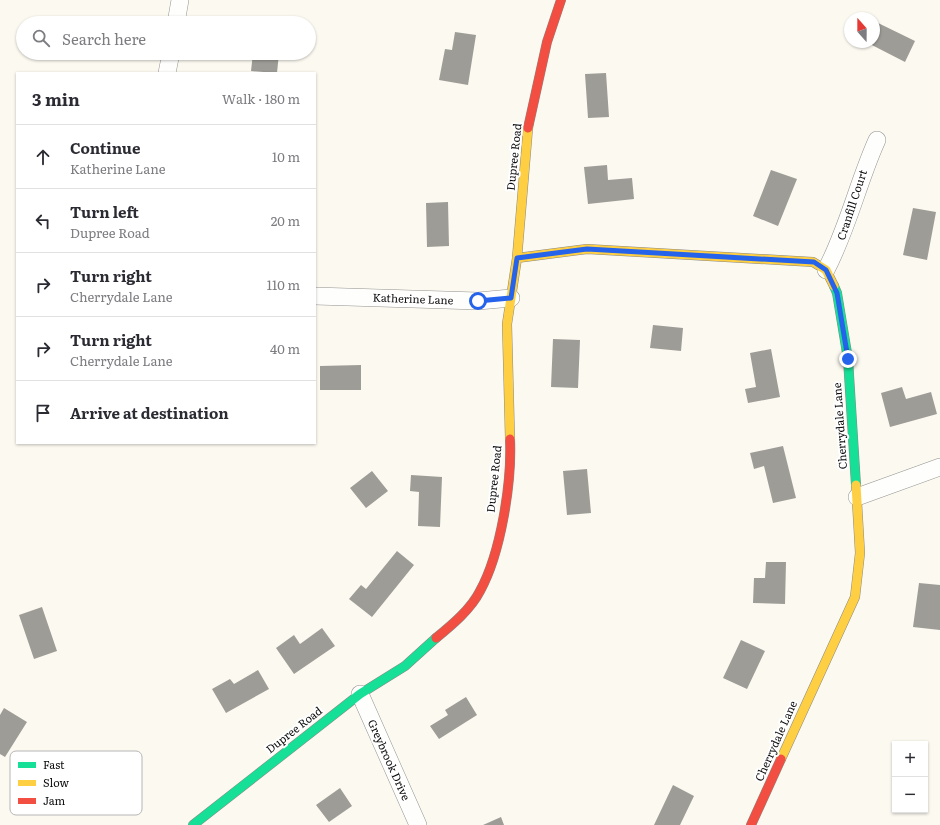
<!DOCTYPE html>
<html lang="en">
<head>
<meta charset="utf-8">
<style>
	body { margin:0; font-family:Literata,serif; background:#f2f2f3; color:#2b2b33 }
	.controls { position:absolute; right:12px; bottom:12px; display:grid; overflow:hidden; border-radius:0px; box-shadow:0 1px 3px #0004 }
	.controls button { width:36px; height:36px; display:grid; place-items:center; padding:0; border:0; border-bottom:1px solid #e1e1e2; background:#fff; color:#2b2b33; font:20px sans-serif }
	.compass { position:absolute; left:844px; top:12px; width:36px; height:36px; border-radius:50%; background:#fff; box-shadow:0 1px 3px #0004; rotate:339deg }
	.stop { position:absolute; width:12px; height:12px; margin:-9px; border:3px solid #2563eb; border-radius:50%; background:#fff }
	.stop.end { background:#2563eb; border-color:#fff; box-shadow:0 1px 4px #0008 }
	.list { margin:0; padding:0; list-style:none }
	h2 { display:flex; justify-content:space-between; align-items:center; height:52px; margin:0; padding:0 16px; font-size:17px }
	h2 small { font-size:13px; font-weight:400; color:#7c7c81 }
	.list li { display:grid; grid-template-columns:26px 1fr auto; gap:12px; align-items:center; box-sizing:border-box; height:64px; padding:0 16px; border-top:1px solid #e1e1e2 }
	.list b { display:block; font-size:15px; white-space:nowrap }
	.list p { margin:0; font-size:13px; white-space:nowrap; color:#7c7c81 }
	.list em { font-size:13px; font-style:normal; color:#7c7c81 }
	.icon { flex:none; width:22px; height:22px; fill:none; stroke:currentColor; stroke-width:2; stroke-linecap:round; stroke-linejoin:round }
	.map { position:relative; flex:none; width:940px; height:825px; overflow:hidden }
	.search { position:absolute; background:#fff; box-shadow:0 1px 3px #0004; left:16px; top:16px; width:300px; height:44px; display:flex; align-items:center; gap:10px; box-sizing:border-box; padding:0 14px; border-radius:22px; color:#7c7c81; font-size:15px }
	.panel { position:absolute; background:#fff; box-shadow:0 1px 3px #0004; left:16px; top:72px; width:300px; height:372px; border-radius:0px }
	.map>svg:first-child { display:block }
</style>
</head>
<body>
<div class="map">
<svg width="940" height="825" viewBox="0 0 940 825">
	<rect width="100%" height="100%" fill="#fbf9f0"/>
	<path fill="#9e9c96" d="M 32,19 L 69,22 L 69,23 L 32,23 Z
		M 874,21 L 915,41 L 905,62 L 866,42 L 874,42 Z
		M 455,32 L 476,35 L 468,85 L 439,80 L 445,49 L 452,50 Z
		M 253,53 L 279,53 L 277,73 L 251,71 Z
		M 606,73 L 609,117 L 588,118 L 585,74 Z
		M 607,165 L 608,180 L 632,178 L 634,199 L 588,204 L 584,167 Z
		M 771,170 L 797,179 L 778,226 L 753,216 Z
		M 448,202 L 449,246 L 427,247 L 426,203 Z
		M 913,208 L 936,212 L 927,260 L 903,255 Z
		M 653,325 L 683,328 L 681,351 L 650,348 Z
		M 553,339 L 580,340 L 578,388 L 551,387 Z
		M 771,349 L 780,397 L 748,403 L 745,389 L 756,387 L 750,353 Z
		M 361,365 L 361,390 L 320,390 L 320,366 Z
		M 902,387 L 906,399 L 931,392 L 937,414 L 890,427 L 881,393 Z
		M 783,446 L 796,498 L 773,503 L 764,466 L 754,469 L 750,453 Z
		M 587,469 L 591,513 L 567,515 L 563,471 Z
		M 372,471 L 388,491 L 366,508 L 350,488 Z
		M 411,475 L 442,477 L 440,527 L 418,526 L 419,492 L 410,491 Z
		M 397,551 L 414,565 L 372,617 L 349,599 L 361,585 L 366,589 Z
		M 766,562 L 786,562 L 785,604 L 753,603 L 754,578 L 765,578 Z
		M 919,583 L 940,585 L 940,630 L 913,627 Z
		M 42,607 L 57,651 L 34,659 L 19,615 Z
		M 322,628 L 335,646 L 294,674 L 276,648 L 294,635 L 300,644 Z
		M 741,640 L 765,651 L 747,689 L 723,678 Z
		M 258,670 L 269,689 L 226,713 L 212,689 L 230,679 L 234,684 Z
		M 466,697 L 477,715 L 439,739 L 430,726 L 448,715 L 445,710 Z
		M 4,708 L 27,722 L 5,757 L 0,754 L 0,715 Z
		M 673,785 L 694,796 L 680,825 L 654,825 Z
		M 340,788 L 352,806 L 329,822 L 316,805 Z
		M 501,817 L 504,825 L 483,825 Z"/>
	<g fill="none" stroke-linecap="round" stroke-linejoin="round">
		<g stroke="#94938f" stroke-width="18">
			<path id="street" d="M 176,23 L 180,0
				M 167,73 L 171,53
				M 826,270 C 848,228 858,182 877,140
				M 315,296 L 478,301 L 511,298
				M 857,497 L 940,467
				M 360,694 L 418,825"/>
		</g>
		<g stroke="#8a8985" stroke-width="10">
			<path id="fast" d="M 834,286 L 837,293 L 848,359 L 856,485
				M 193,825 L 360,694 L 405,666 L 436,638"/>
		</g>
		<g stroke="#8a8985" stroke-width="10">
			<path id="slow" d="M 517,258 L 587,249 L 813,262 L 826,270 L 834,286
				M 510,439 L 507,324 L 517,258 L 528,128
				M 781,759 L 855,597 L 860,553 L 856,485"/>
		</g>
		<g stroke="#8a8985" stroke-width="10">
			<path id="jam" d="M 528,128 L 547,42 L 561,0
				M 436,638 C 452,625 471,609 480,591 C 501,553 512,482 510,439
				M 751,825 L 781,759"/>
		</g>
		<use href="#street" stroke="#fefefd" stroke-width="17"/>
		<use href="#fast" stroke="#16e098" stroke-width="9"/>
		<use href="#slow" stroke="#ffcf43" stroke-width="9"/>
		<use href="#jam" stroke="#f24e42" stroke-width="9"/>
	</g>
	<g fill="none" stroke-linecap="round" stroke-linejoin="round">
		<path stroke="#2563eb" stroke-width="5" d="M 478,301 L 511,298 L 517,258 L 587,249 L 814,262 L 826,270 L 837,293 L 848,359"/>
	</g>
	<g text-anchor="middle" stroke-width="4" stroke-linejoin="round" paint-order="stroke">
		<g font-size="11" fill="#0c0c0c" stroke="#fff">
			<text transform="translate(514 157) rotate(-84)" y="4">Dupree Road</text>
			<text transform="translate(852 205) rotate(-72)" y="4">Cranfill Court</text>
			<text transform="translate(413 299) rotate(2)" y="4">Katherine Lane</text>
			<text transform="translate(840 426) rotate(-94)" y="4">Cherrydale Lane</text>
			<text transform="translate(494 479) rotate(-84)" y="4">Dupree Road</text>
			<text transform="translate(294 730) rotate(-38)" y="4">Dupree Road</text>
			<text transform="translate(776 741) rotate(-66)" y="4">Cherrydale Lane</text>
			<text transform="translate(389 760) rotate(66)" y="4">Greybrook Drive</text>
		</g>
	</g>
	<rect x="10" y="751" width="132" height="64" rx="6" fill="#fff" stroke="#b6b6b6" stroke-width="1"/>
	<rect x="18" y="762" width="18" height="6" fill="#16e098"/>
	<rect x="18" y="780" width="18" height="6" fill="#ffcf43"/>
	<rect x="18" y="798" width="18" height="6" fill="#f24e42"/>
	<g font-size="11" fill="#0c0c0c">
		<text x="43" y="769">Fast</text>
		<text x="43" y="787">Slow</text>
		<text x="43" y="805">Jam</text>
	</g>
</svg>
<div class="controls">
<button>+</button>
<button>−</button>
</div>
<svg class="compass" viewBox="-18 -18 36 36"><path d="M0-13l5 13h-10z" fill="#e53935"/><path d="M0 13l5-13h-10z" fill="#7c7c81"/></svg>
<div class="stop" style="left:478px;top:301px"></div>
<div class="stop end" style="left:848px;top:359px"></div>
<div class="search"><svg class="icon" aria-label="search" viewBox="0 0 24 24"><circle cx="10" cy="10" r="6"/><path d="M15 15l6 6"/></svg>Search here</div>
<section class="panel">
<h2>3 min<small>Walk · 180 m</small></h2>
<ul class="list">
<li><svg class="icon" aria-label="ahead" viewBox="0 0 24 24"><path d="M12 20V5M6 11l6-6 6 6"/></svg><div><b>Continue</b><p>Katherine Lane</p></div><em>10 m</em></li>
<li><svg class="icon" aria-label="left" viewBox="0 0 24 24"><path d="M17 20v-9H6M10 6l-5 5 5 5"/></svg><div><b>Turn left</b><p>Dupree Road</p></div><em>20 m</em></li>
<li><svg class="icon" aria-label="right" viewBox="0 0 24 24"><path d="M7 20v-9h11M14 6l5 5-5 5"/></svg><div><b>Turn right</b><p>Cherrydale Lane</p></div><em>110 m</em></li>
<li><svg class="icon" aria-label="right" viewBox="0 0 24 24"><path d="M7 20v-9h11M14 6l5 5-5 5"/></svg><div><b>Turn right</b><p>Cherrydale Lane</p></div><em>40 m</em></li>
<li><svg class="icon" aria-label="arrive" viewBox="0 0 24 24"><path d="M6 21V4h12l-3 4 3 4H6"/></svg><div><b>Arrive at destination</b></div></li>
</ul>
</section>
</div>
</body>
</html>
